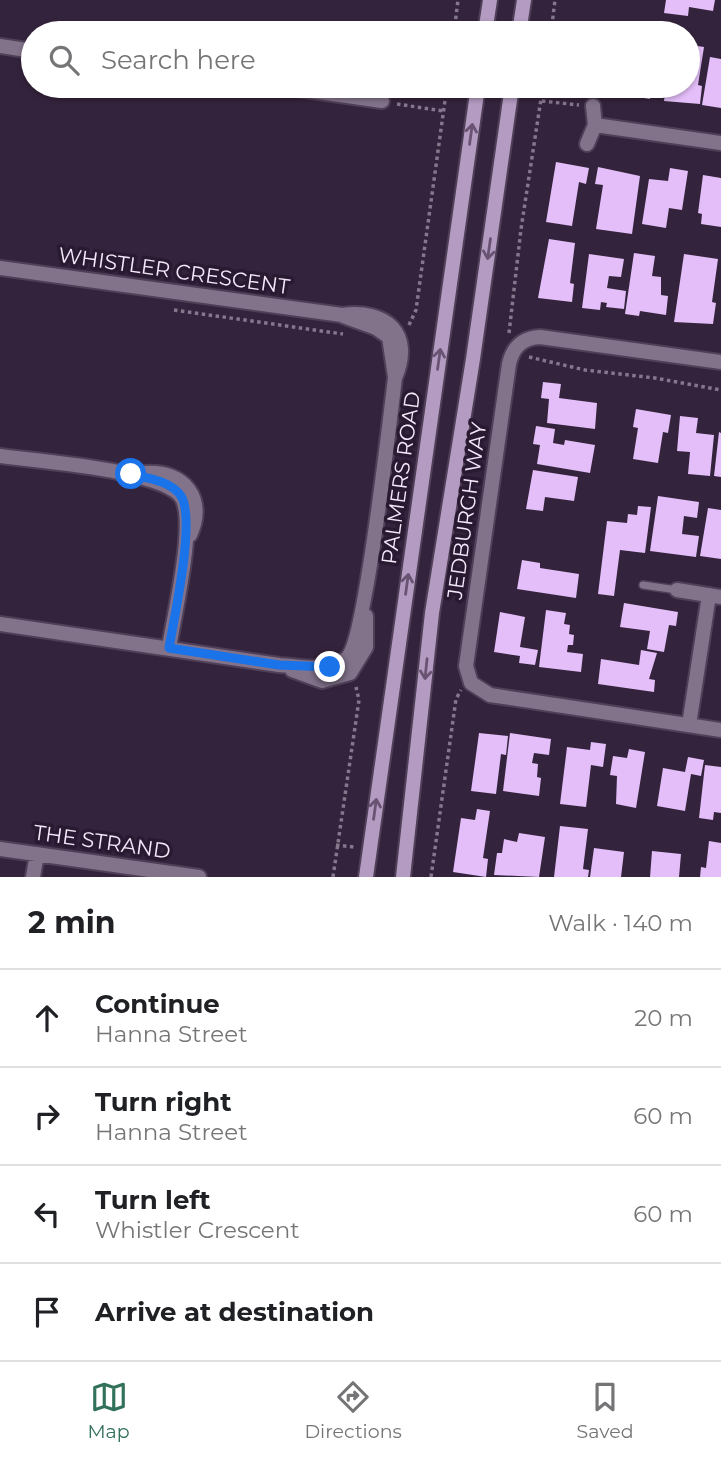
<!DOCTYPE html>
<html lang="en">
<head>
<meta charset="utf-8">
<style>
	body { margin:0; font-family:Montserrat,sans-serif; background:#f2f2f2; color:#202124 }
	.stop { position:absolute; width:21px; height:21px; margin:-16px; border:5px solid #1a73e8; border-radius:50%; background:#fff }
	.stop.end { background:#1a73e8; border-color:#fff; box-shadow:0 2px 7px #0008 }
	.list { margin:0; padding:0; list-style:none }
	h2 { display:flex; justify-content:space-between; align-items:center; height:91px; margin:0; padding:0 28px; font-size:30px }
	h2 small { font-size:23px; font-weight:400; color:#757577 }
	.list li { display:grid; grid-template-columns:46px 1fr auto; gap:21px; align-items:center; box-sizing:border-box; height:98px; padding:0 28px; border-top:2px solid #e0e0e0 }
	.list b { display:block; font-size:26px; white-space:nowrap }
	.list p { margin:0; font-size:23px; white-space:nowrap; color:#757577 }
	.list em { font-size:23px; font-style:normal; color:#757577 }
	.icon { flex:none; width:38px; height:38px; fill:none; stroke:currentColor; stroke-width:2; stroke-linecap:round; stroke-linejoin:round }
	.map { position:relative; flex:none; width:721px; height:877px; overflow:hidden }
	.search { position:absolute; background:#fff; box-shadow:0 2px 5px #0004; left:21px; right:21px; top:21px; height:77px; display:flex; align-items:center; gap:18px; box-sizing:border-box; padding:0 24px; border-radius:38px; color:#757577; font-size:26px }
	.sheet { height:483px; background:#fff }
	nav { display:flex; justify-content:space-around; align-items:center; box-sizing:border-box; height:98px; border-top:2px solid #e0e0e0; background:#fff; font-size:19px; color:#757577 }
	nav a { display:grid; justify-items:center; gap:4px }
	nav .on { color:#32725a }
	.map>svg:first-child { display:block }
</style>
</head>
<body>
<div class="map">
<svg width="721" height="877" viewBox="0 0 721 877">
	<rect width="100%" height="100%" fill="#34233c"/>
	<path fill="#e3bef8" d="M 666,0 L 715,0 L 713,11 L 689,7 L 688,16 L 664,13 Z
		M 691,45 L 704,47 L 698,85 L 702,86 L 700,104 L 664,101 L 666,86 L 688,86 L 688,50 Z
		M 710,57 L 721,59 L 721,108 L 702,105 Z
		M 617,86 L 652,86 L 650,99 L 631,96 L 632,89 Z
		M 556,162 L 589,168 L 586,184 L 579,182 L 572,226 L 546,222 Z
		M 598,167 L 640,176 L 632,234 L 596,229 L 603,185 L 595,184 Z
		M 670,168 L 688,171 L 682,210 L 669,208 L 666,228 L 642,224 L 649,179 L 668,181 Z
		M 703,175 L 721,178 L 721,227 L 701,224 L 702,214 L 698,213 Z
		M 549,239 L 575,243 L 570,283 L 574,284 L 572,302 L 538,298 Z
		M 634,253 L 655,256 L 652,276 L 661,277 L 661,295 L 668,296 L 666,315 L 640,311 L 639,316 L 625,314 Z
		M 589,254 L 624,259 L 621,277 L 609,276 L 607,288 L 626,291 L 624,309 L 606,307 L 607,303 L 601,302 L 600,310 L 582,308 Z
		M 684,254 L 718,259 L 712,302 L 716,303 L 713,324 L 674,322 Z
		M 543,382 L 561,384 L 559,398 L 597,403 L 595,429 L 547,423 L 549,399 L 541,398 Z
		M 636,409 L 671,415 L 668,433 L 663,432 L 658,463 L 633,459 L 638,428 L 633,427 Z
		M 680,416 L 698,418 L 696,433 L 714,435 L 710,476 L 688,474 L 690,452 L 677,451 Z
		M 536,426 L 555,429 L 553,443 L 564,445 L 565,440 L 595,445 L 590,473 L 537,464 L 540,445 L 533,444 Z
		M 719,432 L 721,433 L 721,477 L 714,476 Z
		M 533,470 L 578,477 L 574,501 L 545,497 L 543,511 L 526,509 Z
		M 658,496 L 699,502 L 697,518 L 684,516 L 682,534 L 699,536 L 696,557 L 650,551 Z
		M 638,506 L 651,507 L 645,553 L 620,550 L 614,596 L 598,594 L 607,521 L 627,523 L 628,514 L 637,515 Z
		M 708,508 L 721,510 L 721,559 L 700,556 Z
		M 522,560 L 540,563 L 540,568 L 579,574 L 576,598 L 517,589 Z
		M 624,603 L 678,612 L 676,626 L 669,625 L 664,652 L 647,649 L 650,631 L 620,627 Z
		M 546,610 L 566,613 L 564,624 L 570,625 L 569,634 L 574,635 L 573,645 L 568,645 L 567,652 L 583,654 L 581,672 L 539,667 Z
		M 500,612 L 525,617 L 520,647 L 538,650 L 535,665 L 519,663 L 520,656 L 494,652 Z
		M 641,650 L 657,653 L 649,679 L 655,680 L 654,692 L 598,684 L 601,659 L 639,665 Z
		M 479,733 L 508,736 L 506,755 L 501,754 L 496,794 L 471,791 Z
		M 510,733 L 551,739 L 549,755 L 534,753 L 532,763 L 538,764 L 537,777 L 541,778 L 539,796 L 503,791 Z
		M 591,742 L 606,744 L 603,767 L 591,765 L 586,807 L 560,804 L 567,747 L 590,750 Z
		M 629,749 L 645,752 L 636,808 L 616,804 L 617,776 L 610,775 L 613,756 L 627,758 Z
		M 688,757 L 704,760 L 701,776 L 691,774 L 685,811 L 657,806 L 663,768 L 685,772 Z
		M 705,765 L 721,767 L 721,813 L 714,812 L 713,820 L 699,818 Z
		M 477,809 L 490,811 L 483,858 L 488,859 L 486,877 L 453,872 L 461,818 L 475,820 Z
		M 560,826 L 588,829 L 583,869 L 589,870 L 588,877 L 554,877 Z
		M 519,833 L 545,837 L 539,877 L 494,875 L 497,853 L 502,853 L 504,839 L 517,842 Z
		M 709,841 L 721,843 L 721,877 L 700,877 L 701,867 L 706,868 Z
		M 594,848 L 624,852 L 621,877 L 590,877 Z
		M 652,851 L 681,854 L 679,877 L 650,877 Z"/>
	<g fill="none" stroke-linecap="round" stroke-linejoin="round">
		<g stroke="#4f3f57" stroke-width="10">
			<path id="lane" d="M 643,585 L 677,590"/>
		</g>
		<g stroke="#4f3f57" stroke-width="18">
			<path id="street" d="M 0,46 L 33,51
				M 277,86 L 382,101
				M 595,125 L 721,143
				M 587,144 L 595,125 L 593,106
				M 0,268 L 342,315 C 386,309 414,333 395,378 C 390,418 365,641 347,658 C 330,674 300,666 279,665 L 0,624
				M 343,316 L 376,328 L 389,337 L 395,377
				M 721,362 L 540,337 C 522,338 513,347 509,364 L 466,666 L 471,683 L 490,695 L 721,730
				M 0,456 C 34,461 170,470 183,500 C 195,528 174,615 169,648
				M 145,473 C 184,470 207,499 190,535
				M 677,590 L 721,597
				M 292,670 L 322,681 L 350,673 L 366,647 L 366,616
				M 689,725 L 709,595
				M 0,849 L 199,877
				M 33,877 L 37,854"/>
		</g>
		<g stroke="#4f3f57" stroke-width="18">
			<path id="secondary" d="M 485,33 L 490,0
				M 519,33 L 524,0
				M 366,877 L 478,86
				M 403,877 L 432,613 L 473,359 L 512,86"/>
		</g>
		<path stroke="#85778c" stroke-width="3.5" stroke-dasharray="3.5 3.5" stroke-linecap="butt" d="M 454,33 L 458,0
			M 551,33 L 555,0
			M 542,101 L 579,105
			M 397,104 L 443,111
			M 174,310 L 343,334
			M 409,325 L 416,310 L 447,86
			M 509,333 L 521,229 L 543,86
			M 529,357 L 585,370 L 655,378 L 721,390
			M 336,845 L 354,847
			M 333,877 L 359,700 L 356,687
			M 431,877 L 456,699 L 461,690"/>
		<use href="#lane" stroke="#82738b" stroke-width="7"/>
		<use href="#street" stroke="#82738b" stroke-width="14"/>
		<use href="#secondary" stroke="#b49bc1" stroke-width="14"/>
	</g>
	<defs><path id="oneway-shaft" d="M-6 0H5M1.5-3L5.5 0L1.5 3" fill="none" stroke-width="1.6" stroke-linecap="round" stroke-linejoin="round" transform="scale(1.75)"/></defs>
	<g stroke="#685472">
		<use href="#oneway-shaft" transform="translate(471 134) rotate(-82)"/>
		<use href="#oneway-shaft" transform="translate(489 249) rotate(98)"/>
		<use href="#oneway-shaft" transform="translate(439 359) rotate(-82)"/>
		<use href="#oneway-shaft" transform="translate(407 584) rotate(-82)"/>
		<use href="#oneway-shaft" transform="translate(426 669) rotate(96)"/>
		<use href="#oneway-shaft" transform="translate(375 809) rotate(-82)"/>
	</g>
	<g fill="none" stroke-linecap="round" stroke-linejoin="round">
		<path stroke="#1a73e8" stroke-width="9" d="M 131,474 C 147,478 171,481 181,496 C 196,519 174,618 169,648 L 279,665 L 330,667"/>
	</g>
	<g text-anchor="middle" stroke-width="7" stroke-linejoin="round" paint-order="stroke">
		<g font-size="21" fill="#f4e9fa" stroke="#291a32">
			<text transform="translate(174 271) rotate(8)" y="7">WHISTLER CRESCENT</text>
			<text transform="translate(401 478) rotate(-82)" y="7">PALMERS ROAD</text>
			<text transform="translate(467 511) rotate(-82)" y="7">JEDBURGH WAY</text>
			<text transform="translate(102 842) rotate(8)" y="7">THE STRAND</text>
		</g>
	</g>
</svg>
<div class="stop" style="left:131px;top:474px"></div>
<div class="stop end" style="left:330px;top:667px"></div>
<div class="search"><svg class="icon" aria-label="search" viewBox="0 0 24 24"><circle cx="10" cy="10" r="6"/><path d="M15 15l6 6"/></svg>Search here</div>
</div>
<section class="sheet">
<h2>2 min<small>Walk · 140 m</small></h2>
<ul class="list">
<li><svg class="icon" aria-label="ahead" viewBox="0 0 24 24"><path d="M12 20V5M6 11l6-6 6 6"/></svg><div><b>Continue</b><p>Hanna Street</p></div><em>20 m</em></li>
<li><svg class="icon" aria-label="right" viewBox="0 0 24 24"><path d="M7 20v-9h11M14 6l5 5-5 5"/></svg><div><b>Turn right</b><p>Hanna Street</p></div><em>60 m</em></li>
<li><svg class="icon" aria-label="left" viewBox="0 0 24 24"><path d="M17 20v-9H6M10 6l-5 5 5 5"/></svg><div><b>Turn left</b><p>Whistler Crescent</p></div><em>60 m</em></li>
<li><svg class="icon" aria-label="arrive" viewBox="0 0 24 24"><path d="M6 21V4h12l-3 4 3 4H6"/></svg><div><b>Arrive at destination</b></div></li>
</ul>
</section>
<nav>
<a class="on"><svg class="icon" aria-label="map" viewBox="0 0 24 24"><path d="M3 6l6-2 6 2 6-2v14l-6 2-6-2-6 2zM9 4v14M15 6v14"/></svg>Map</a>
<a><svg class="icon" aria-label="directions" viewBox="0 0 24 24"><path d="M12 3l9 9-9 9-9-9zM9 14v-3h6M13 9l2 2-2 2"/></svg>Directions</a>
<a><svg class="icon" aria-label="saved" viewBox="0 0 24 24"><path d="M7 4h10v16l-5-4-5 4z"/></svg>Saved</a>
</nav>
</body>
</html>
